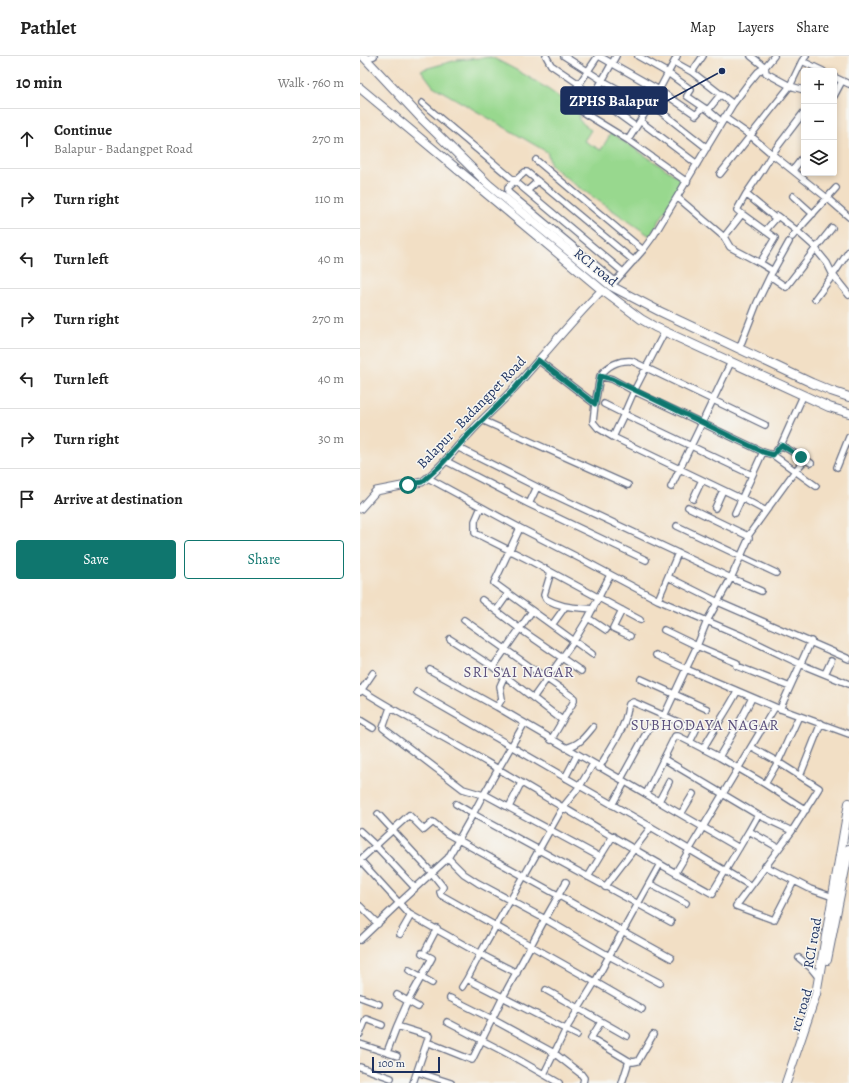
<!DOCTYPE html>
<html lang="en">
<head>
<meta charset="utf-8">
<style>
	body { margin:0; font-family:Alegreya,serif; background:#f6f6f6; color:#222 }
	.controls { position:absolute; right:12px; top:12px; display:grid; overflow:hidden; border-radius:4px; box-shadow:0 2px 6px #0003 }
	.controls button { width:36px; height:36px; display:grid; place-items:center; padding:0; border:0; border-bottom:1px solid #e0e0e0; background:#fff; color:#222; font:20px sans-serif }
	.scale { position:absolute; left:12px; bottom:10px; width:68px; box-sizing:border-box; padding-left:4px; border:2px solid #1b2f5e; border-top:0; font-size:11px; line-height:14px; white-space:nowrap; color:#1b2f5e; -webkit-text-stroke:3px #f6f6f2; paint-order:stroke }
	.stop { position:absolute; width:12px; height:12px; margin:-9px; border:3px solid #0f766e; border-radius:50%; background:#fff }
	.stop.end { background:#0f766e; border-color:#fff; box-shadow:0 1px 4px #0008 }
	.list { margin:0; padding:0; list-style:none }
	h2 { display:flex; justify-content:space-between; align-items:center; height:52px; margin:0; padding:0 16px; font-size:17px }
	h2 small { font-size:13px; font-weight:400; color:#767676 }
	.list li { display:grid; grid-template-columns:26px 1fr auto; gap:12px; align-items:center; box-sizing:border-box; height:60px; padding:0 16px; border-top:1px solid #e0e0e0 }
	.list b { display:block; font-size:15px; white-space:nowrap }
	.list p { margin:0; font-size:13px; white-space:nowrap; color:#767676 }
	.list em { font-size:13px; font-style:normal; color:#767676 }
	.actions { display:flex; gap:8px; padding:12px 16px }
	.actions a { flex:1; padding:9px 0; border:1px solid #0f766e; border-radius:4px; text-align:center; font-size:14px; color:#0f766e }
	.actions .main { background:#0f766e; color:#fff }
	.icon { flex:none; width:22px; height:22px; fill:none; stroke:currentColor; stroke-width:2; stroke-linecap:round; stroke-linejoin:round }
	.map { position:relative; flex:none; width:489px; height:1027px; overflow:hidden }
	header { display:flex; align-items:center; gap:24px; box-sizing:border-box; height:56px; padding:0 20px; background:#fff; border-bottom:1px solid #e0e0e0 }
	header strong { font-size:19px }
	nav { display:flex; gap:22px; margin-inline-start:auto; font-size:14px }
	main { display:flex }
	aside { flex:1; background:#fff }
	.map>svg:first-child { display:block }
</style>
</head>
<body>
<header>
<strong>Pathlet</strong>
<nav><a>Map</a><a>Layers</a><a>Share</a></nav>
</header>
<main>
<aside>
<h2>10 min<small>Walk · 760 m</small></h2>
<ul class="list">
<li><svg class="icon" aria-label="ahead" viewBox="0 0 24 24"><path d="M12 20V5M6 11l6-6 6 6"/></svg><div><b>Continue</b><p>Balapur - Badangpet Road</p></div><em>270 m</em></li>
<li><svg class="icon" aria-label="right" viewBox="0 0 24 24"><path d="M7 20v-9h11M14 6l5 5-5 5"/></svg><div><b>Turn right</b></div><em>110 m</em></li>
<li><svg class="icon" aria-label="left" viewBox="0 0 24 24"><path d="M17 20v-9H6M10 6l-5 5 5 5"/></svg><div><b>Turn left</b></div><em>40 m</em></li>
<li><svg class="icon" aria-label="right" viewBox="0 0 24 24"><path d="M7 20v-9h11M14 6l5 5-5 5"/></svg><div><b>Turn right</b></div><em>270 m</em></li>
<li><svg class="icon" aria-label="left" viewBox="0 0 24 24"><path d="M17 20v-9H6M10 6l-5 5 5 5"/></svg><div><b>Turn left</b></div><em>40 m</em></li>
<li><svg class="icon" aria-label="right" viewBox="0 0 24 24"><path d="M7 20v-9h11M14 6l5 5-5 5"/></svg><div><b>Turn right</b></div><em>30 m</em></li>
<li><svg class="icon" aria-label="arrive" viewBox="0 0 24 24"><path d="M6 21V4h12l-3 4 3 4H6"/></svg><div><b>Arrive at destination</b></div></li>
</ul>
<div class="actions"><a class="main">Save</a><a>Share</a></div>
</aside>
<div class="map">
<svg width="489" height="1027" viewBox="0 0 489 1027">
	<rect width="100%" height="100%" fill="#f6f6f2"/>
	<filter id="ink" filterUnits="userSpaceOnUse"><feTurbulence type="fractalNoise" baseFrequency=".025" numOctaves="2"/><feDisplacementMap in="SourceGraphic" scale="8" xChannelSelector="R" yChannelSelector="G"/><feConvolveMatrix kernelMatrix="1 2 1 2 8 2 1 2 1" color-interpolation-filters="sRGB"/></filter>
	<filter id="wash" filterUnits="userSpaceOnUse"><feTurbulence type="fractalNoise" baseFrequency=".012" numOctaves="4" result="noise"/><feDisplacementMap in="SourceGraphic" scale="16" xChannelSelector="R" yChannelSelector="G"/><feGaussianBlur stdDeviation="0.9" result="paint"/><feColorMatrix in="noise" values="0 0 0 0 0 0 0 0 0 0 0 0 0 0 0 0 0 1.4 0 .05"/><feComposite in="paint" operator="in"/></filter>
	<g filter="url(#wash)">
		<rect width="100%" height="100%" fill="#f2dfc5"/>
		<path fill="#98d88e" stroke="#5a8476" d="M 131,1 C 162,16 193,34 219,57 L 219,64 L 231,74 L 224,85 L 241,94 L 251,77 L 324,125 L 290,180 L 217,130 L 191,110 L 187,96 L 73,30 L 61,14 L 97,4 Z"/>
	</g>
	<g filter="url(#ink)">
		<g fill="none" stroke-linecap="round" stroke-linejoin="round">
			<g stroke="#666d82" stroke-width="8">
				<path id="minor" d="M 186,0 L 191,9 L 219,28
					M 204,0 L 243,25 L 287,49 L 291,48 L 280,65 L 337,108
					M 239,0 L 299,34 L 308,17 L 278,0
					M 317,0 L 314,6 L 332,16 L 343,0
					M 391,0 L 405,11 L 406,17 L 430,30 L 444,34
					M 6,3 L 14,0
					M 442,5 L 463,15
					M 314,6 L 308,17 L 330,33 L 331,34 L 327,40 L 343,51
					M 332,16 L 373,48
					M 474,21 L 489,28
					M 218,29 L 276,71
					M 474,40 L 482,25
					M 208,45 L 224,57 L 268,84 L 280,65
					M 62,47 L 263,216
					M 205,49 L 238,0
					M 348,54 L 362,66
					M 224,57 L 256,0
					M 364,61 L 391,80 L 412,98 L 403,113 L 386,138 L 415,162
					M 268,84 L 327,126
					M 347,92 L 291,48 L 299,34 L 336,59 L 343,51 L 348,54 L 361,38
					M 176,104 L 283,194
					M 433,114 L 444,100
					M 360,118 L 430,30 L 442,5 L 446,0
					M 476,132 L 467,142 L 489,161
					M 167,135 L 178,125
					M 433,140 L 453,158
					M 317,141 L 364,181 L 382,158 L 415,182 L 400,207 L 413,215
					M 382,158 L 377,154 L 386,138
					M 472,172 L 456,192 L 458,196 L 467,207 L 473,219 L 489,239
					M 405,175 L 418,160 L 437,175 L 467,142 L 412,98 L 444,56
					M 364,181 L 370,191 L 400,207
					M 410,220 L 426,231 L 456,192 L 437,175 L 432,181
					M 255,225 L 148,136 L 148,131 L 165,116 L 167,116 L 274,205
					M 253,228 L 283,194 L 294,179 L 373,48 L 388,28 L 398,16 L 405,11 L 414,0
					M 455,243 L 473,219 L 489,195
					M 379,293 L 397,247 L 410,220 L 429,186
					M 178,304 L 235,348 L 233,366 L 238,372 L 253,381
					M 371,306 L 342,367 L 403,396 L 413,399 L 421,389
					M 240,320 C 248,309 260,304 272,305 L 405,369
					M 443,340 L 421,389 L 451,407
					M 235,348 L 240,320 L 252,323 L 274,335 L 305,275
					M 244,348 L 264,358 L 274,335 L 342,367 L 311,431
					M 122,364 L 268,429
					M 97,391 L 177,431 L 371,522 L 347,565 L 337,590 L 377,607 L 377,610 L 430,631
					M 413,399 L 456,430
					M 86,405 L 169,448 L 286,504
					M 477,411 L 489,381
					M 68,422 L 160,472 L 223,504 L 298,544 L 382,580 L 440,608 L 489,628
					M 382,442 L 406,455 L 435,415 L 445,404
					M 333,443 L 342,424
					M 382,443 L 253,381 L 264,358 L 392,419
					M 169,448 L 177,431
					M 121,451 L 115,465 L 115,477 L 167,503 L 280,564
					M 328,451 L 388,480 L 389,482 L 371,522 L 401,535
					M 355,452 L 363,434
					M 375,457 L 403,396
					M 317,470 L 416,517
					M 160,472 L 134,527 L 232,598
					M 388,480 L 406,455
					M 191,516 L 184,539 L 186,543 C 202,552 214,551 233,553
					M 308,521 L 358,546 L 489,603
					M 122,544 L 160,573 L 221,615
					M 298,544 L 318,497
					M 262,554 L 253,572 L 270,580
					M 136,555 L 148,538
					M 228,562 L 246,574
					M 104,564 L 214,642 L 214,645 L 191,684
					M 192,569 L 205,551
					M 90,583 L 133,611 L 202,664
					M 296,599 L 326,613 L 337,590 L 304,574
					M 133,611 L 172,555
					M 70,614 L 137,651 L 286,738 L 315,680 L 318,680 L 330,686
					M 465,618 L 471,605
					M 281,623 L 347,653
					M 0,633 C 42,660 86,682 128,707 C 203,751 277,796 353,838
					M 0,636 L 13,617
					M 57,636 L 291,771 L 391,830
					M 173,642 L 214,585 L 228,562 L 250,519
					M 137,651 L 142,643 L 140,630 L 144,621
					M 30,652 L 23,672 L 103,733 L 123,739 L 124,738 L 240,801 L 228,821
					M 420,653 L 451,585
					M 304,660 L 326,613 L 415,651
					M 439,660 L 418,706 L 405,728 L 446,754
					M 0,664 L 13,672
					M 380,665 L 401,675
					M 391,691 L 418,706 L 459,732 L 432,775 L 376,850 L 414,864 L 434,825
					M 206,692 C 220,688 224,682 233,671
					M 343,693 C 354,673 367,655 377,636
					M 359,701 L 380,665 L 392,642
					M 304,703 L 398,759 L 432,775
					M 239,712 C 247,697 263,676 266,660 C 268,656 267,652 269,648 L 273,646 L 336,674 L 330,686 L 359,701 L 405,728
					M 440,720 L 461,667
					M 205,722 L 217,699
					M 261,723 L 289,672
					M 124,738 L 164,668
					M 286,738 L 379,792
					M 299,745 L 309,726
					M 96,748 L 113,758 L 123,739
					M 252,749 L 265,726
					M 149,751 L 161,727
					M 18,758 L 72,817 L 83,831 L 80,836 L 81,839 L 235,926 L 249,900 L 300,927
					M 321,758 L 333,738
					M 398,759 L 389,775 L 419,792
					M 0,775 L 15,789 L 55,832
					M 240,801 L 253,780
					M 0,804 L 49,759 L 64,774 L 73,766 L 86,777 L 311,902
					M 0,804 L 39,847 L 0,884
					M 405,810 L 450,833 L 473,841
					M 316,816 L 415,651 L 489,678
					M 206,826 L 185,863 L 249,900 L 300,808
					M 290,828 L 326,847
					M 245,831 L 291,771
					M 352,837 L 389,775
					M 0,850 L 18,868
					M 40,878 L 51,859
					M 66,893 L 77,872
					M 439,902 L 451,912 L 459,922
					M 49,914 L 72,927
					M 157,917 L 120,898 L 203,751 L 220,730 L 233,708
					M 102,931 L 107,923
					M 186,934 L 267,980
					M 37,939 L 58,951
					M 0,941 L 19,948
					M 90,942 L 132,963 L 194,997 L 221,1018 L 224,1022 L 223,1027
					M 87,966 L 152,1000 L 199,1027
					M 241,966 L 231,982 L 269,1005 L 273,1006 L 278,1005 L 293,979
					M 37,970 L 48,945 L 72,902 L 62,897
					M 0,978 L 6,963 L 22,969
					M 217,979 L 107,923 L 120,898 L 49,858 L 39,847 L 88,802 L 113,758 L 311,866
					M 67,986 L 112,1004 L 143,941 L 185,863 L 118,827 L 104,818 L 88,802
					M 0,988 L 37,1000
					M 27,996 L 37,970 L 69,980 L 53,1027
					M 0,1011 L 31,1022
					M 57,1016 L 91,1027
					M 184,1018 L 206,973 L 235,926 L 282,953
					M 262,1027 L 269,1005"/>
			</g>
			<g stroke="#666d82" stroke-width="9">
				<path id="tertiary" d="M 0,453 L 16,435 L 62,426 C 81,413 94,394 109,378 C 123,362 140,348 154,332 C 184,299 211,265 242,234"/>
			</g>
			<g stroke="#666d82" stroke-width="10">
				<path id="secondary" d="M 3,0 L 63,64 L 128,128 L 251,230 L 299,255 L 452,327 L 471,335 L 489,341
					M 0,32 L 242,234 L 281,263 L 295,271 L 469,351 L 489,357
					M 467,904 L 489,793
					M 426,1027 L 456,938 L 489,747"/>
			</g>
			<use href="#minor" stroke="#fff" stroke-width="5.5"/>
			<use href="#tertiary" stroke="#fff" stroke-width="7"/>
			<use href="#secondary" stroke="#fff" stroke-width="8"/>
		</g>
	</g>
	<g fill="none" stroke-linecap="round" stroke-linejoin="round" filter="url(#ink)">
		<path stroke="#0f766e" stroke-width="5" d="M 48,429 L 62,426 L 79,411 L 109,378 L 154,333 L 178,304 L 235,348 L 240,320 L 252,323 L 403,396 L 413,399 L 421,389 L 441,401"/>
	</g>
	<g text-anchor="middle" stroke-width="3" stroke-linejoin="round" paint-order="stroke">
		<g font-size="14" fill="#1b2f5e" stroke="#f6f6f2">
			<text transform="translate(236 211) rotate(39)" y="5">RCI road</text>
			<text transform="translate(111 356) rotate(-46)" y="5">Balapur - Badangpet Road</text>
			<text transform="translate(452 887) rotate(-80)" y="5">RCI road</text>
			<text transform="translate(441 954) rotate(-73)" y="5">rci road</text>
		</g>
		<g font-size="15" letter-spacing="1" fill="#5c507c" stroke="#f6f6f2">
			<text x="159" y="621">SRI SAI NAGAR</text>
			<text x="345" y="674">SUBHODAYA NAGAR</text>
		</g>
	</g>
	<path fill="none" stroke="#1b2f5e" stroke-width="1.5" d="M362 15L307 45"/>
	<circle fill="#1b2f5e" stroke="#f6f6f2" stroke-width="1.5" cx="362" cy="15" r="4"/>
	<rect fill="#1b2f5e" stroke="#1b2f5e" stroke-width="1.5" x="201" y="31" width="106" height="27" rx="4"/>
	<g font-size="15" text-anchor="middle" font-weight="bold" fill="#fff">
		<text x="254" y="50">ZPHS Balapur</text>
	</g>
</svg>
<div class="controls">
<button>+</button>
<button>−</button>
<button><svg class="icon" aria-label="layers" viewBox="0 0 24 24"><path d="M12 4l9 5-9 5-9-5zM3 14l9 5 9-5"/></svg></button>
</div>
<div class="scale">100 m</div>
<div class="stop" style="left:48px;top:429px"></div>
<div class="stop end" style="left:441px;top:401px"></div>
</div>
</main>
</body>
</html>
